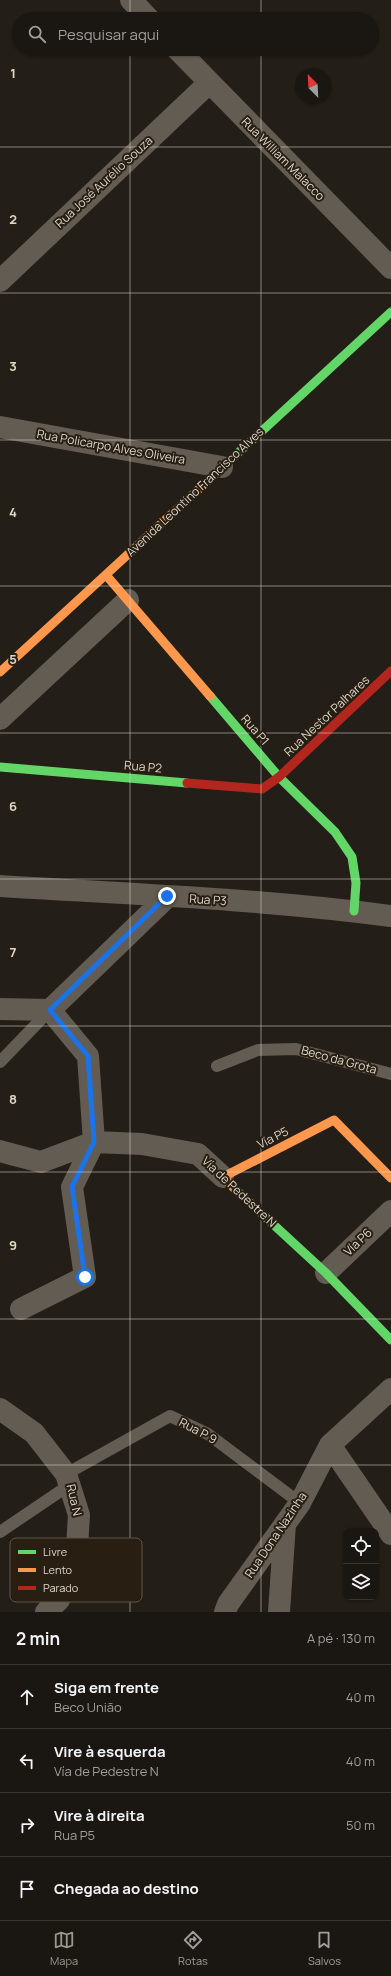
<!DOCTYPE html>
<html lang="pt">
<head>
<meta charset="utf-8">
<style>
	body { margin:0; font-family:Manrope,sans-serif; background:#27231f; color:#f1f3f6 }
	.controls { position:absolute; right:12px; bottom:12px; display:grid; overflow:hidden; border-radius:8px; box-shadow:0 1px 3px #0004 }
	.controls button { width:36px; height:36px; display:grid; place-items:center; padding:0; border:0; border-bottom:1px solid #383531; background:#1a1611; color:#f1f3f6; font:20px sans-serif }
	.compass { position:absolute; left:295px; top:68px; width:36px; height:36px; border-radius:50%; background:#1a1611; box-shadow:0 1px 3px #0004; rotate:336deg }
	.stop { position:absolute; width:12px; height:12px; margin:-9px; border:3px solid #1a73e8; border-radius:50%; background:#fff }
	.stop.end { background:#1a73e8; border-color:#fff; box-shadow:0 1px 4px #0008 }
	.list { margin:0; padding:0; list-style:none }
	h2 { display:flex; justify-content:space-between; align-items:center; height:52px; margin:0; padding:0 16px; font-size:17px }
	h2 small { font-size:13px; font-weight:400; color:#9f9f9f }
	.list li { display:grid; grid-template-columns:26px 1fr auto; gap:12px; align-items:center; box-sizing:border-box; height:64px; padding:0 16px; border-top:1px solid #383531 }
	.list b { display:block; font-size:15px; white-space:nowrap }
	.list p { margin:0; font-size:13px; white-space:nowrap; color:#9f9f9f }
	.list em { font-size:13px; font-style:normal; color:#9f9f9f }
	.icon { flex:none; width:22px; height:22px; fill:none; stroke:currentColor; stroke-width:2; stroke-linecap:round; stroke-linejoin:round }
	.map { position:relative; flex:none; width:391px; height:1612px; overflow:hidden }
	.search { position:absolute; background:#1a1611; box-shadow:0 1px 3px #0004; left:12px; right:12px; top:12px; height:44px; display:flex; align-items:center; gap:10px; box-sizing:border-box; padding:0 14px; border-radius:22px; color:#9f9f9f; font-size:15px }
	.sheet { height:308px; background:#1a1611 }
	nav { display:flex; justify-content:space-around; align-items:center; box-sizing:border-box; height:56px; border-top:1px solid #383531; background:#1a1611; font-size:11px; color:#9f9f9f }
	nav a { display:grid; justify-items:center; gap:2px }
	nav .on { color:#9c968f }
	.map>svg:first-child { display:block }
</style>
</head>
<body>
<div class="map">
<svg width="391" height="1612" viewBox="0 0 391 1612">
	<rect width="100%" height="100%" fill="#231e17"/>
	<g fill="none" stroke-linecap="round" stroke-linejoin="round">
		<path stroke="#635c52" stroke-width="12" d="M 0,1062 L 50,1010
			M 217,1066 L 258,1050 L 296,1049 L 391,1074
			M 66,1474 L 170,1416 L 208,1434 L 300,1503
			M 0,1532 L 71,1484"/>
		<path stroke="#635c52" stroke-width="22" d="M 131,0 L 149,19
			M 177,49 L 391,268
			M 0,281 L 209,83
			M 0,427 L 222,467
			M 0,719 L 128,600
			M 0,886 C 130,894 262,899 391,916
			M 0,1009 L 50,1010
			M 50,1010 L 88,1056 L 94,1142 L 142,1144 L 198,1154 L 223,1177
			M 50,1010 L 167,897
			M 0,1151 L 41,1162 L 94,1142 L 72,1187 L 85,1277 L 21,1309
			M 326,1273 L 391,1211
			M 0,1409 L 34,1433 L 66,1474 L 79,1515 L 76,1563 L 59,1600 L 46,1612
			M 330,1445 L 391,1534
			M 225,1612 L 228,1604 L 300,1503 L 330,1445 L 391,1389
			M 279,1612 L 285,1524"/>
		<path stroke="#63d668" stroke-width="9" d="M 224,466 L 391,312
			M 210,696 L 279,777 L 335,832 L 352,857 L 356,883 L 354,911
			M 0,767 L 187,783
			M 235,1189 L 326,1273 L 391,1340"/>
		<path stroke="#ff974d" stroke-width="9" d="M 106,575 L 210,696
			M 0,672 L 224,466
			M 235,1189 L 223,1177 L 334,1120 L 391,1178"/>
		<path stroke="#b3261e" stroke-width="9" d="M 187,783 L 262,789 L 279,777 L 391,671"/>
	</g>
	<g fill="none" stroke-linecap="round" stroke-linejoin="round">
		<path stroke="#1a73e8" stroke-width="5" d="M 85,1277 L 72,1187 L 94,1142 L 88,1056 L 50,1010 L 167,896"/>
	</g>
	<path fill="none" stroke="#ddd7cf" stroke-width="1" stroke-opacity="0.55" d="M 130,0 L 130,19M 261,0 L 261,19M 130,49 L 130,1612M 261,49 L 261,1612M 0,147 L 391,147M 0,293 L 391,293M 0,440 L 391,440M 0,586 L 391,586M 0,733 L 391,733M 0,879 L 391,879M 0,1026 L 391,1026M 0,1172 L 391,1172M 0,1319 L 391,1319M 0,1465 L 391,1465"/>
	<g text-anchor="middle" stroke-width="4" stroke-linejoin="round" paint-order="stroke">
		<g font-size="12" fill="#ddd7cf" stroke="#281f12">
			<text transform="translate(283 159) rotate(45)" y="4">Rua William Malacco</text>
			<text transform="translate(104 182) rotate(-43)" y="4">Rua José Aurélio Souza</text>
			<text transform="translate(111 447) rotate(10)" y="4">Rua Policarpo Alves Oliveira</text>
			<text transform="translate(195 492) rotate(-43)" y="4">Avenida Leontino Francisco Alves</text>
			<text transform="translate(327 716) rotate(-43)" y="4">Rua Nestor Palhares</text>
			<text transform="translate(255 730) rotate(49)" y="4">Rua P1</text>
			<text transform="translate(143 767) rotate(5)" y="4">Rua P2</text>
			<text transform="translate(208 900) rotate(4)" y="4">Rua P3</text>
			<text transform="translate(339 1060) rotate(15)" y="4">Beco da Grota</text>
			<text transform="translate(273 1138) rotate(-27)" y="4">Vía P5</text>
			<text transform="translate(239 1192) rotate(43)" y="4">Vía de Pedestre N</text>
			<text transform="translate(358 1242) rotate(-44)" y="4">Vía P6</text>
			<text transform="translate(198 1431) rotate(28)" y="4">Rua P 9</text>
			<text transform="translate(74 1500) rotate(77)" y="4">Rua N</text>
			<text transform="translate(276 1535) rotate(-56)" y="4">Rua Dona Nazinha</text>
		</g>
	</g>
	<rect x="10" y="1538" width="132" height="64" rx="6" fill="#281f12" stroke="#5e564b" stroke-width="1"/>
	<rect x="18" y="1550" width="18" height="4" fill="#63d668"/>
	<rect x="18" y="1568" width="18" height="4" fill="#ff974d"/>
	<rect x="18" y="1586" width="18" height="4" fill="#b3261e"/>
	<g font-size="11" fill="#ddd7cf">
		<text x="43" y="1556">Livre</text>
		<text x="43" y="1574">Lento</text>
		<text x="43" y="1592">Parado</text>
	</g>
	<g font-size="13" text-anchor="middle" font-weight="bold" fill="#ddd7cf" stroke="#281f12" stroke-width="4" stroke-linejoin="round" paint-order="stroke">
		<text x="13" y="78">1</text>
		<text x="13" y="224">2</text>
		<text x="13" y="371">3</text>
		<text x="13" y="517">4</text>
		<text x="13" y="664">5</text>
		<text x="13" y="811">6</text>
		<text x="13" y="957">7</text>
		<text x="13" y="1104">8</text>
		<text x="13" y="1250">9</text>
	</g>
</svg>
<div class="controls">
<button><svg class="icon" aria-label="locate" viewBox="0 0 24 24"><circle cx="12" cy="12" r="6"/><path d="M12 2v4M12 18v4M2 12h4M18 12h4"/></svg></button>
<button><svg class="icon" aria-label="layers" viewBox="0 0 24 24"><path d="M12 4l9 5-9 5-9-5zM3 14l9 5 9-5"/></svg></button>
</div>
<svg class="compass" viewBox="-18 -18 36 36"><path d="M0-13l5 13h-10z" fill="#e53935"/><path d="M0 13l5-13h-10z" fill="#9f9f9f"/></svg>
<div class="stop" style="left:85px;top:1277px"></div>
<div class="stop end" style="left:167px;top:896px"></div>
<div class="search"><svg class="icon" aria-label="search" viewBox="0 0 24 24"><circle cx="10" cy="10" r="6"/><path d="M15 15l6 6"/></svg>Pesquisar aqui</div>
</div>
<section class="sheet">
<h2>2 min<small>A pé · 130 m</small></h2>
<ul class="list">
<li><svg class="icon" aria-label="ahead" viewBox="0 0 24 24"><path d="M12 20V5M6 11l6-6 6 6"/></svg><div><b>Siga em frente</b><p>Beco União</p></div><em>40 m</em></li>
<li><svg class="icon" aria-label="left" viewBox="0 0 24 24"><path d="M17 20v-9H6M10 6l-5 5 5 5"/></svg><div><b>Vire à esquerda</b><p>Vía de Pedestre N</p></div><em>40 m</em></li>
<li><svg class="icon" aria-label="right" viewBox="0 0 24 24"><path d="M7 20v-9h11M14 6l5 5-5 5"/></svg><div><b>Vire à direita</b><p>Rua P5</p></div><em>50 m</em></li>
<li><svg class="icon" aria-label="arrive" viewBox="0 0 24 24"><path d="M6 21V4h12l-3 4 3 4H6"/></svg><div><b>Chegada ao destino</b></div></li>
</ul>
</section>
<nav>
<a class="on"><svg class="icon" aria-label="map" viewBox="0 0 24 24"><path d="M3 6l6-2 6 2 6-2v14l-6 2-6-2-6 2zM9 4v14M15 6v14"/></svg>Mapa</a>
<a><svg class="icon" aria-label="directions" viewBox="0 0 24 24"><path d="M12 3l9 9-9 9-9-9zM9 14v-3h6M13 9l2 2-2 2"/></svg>Rotas</a>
<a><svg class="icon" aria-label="saved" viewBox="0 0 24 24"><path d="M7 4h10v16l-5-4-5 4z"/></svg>Salvos</a>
</nav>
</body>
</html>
